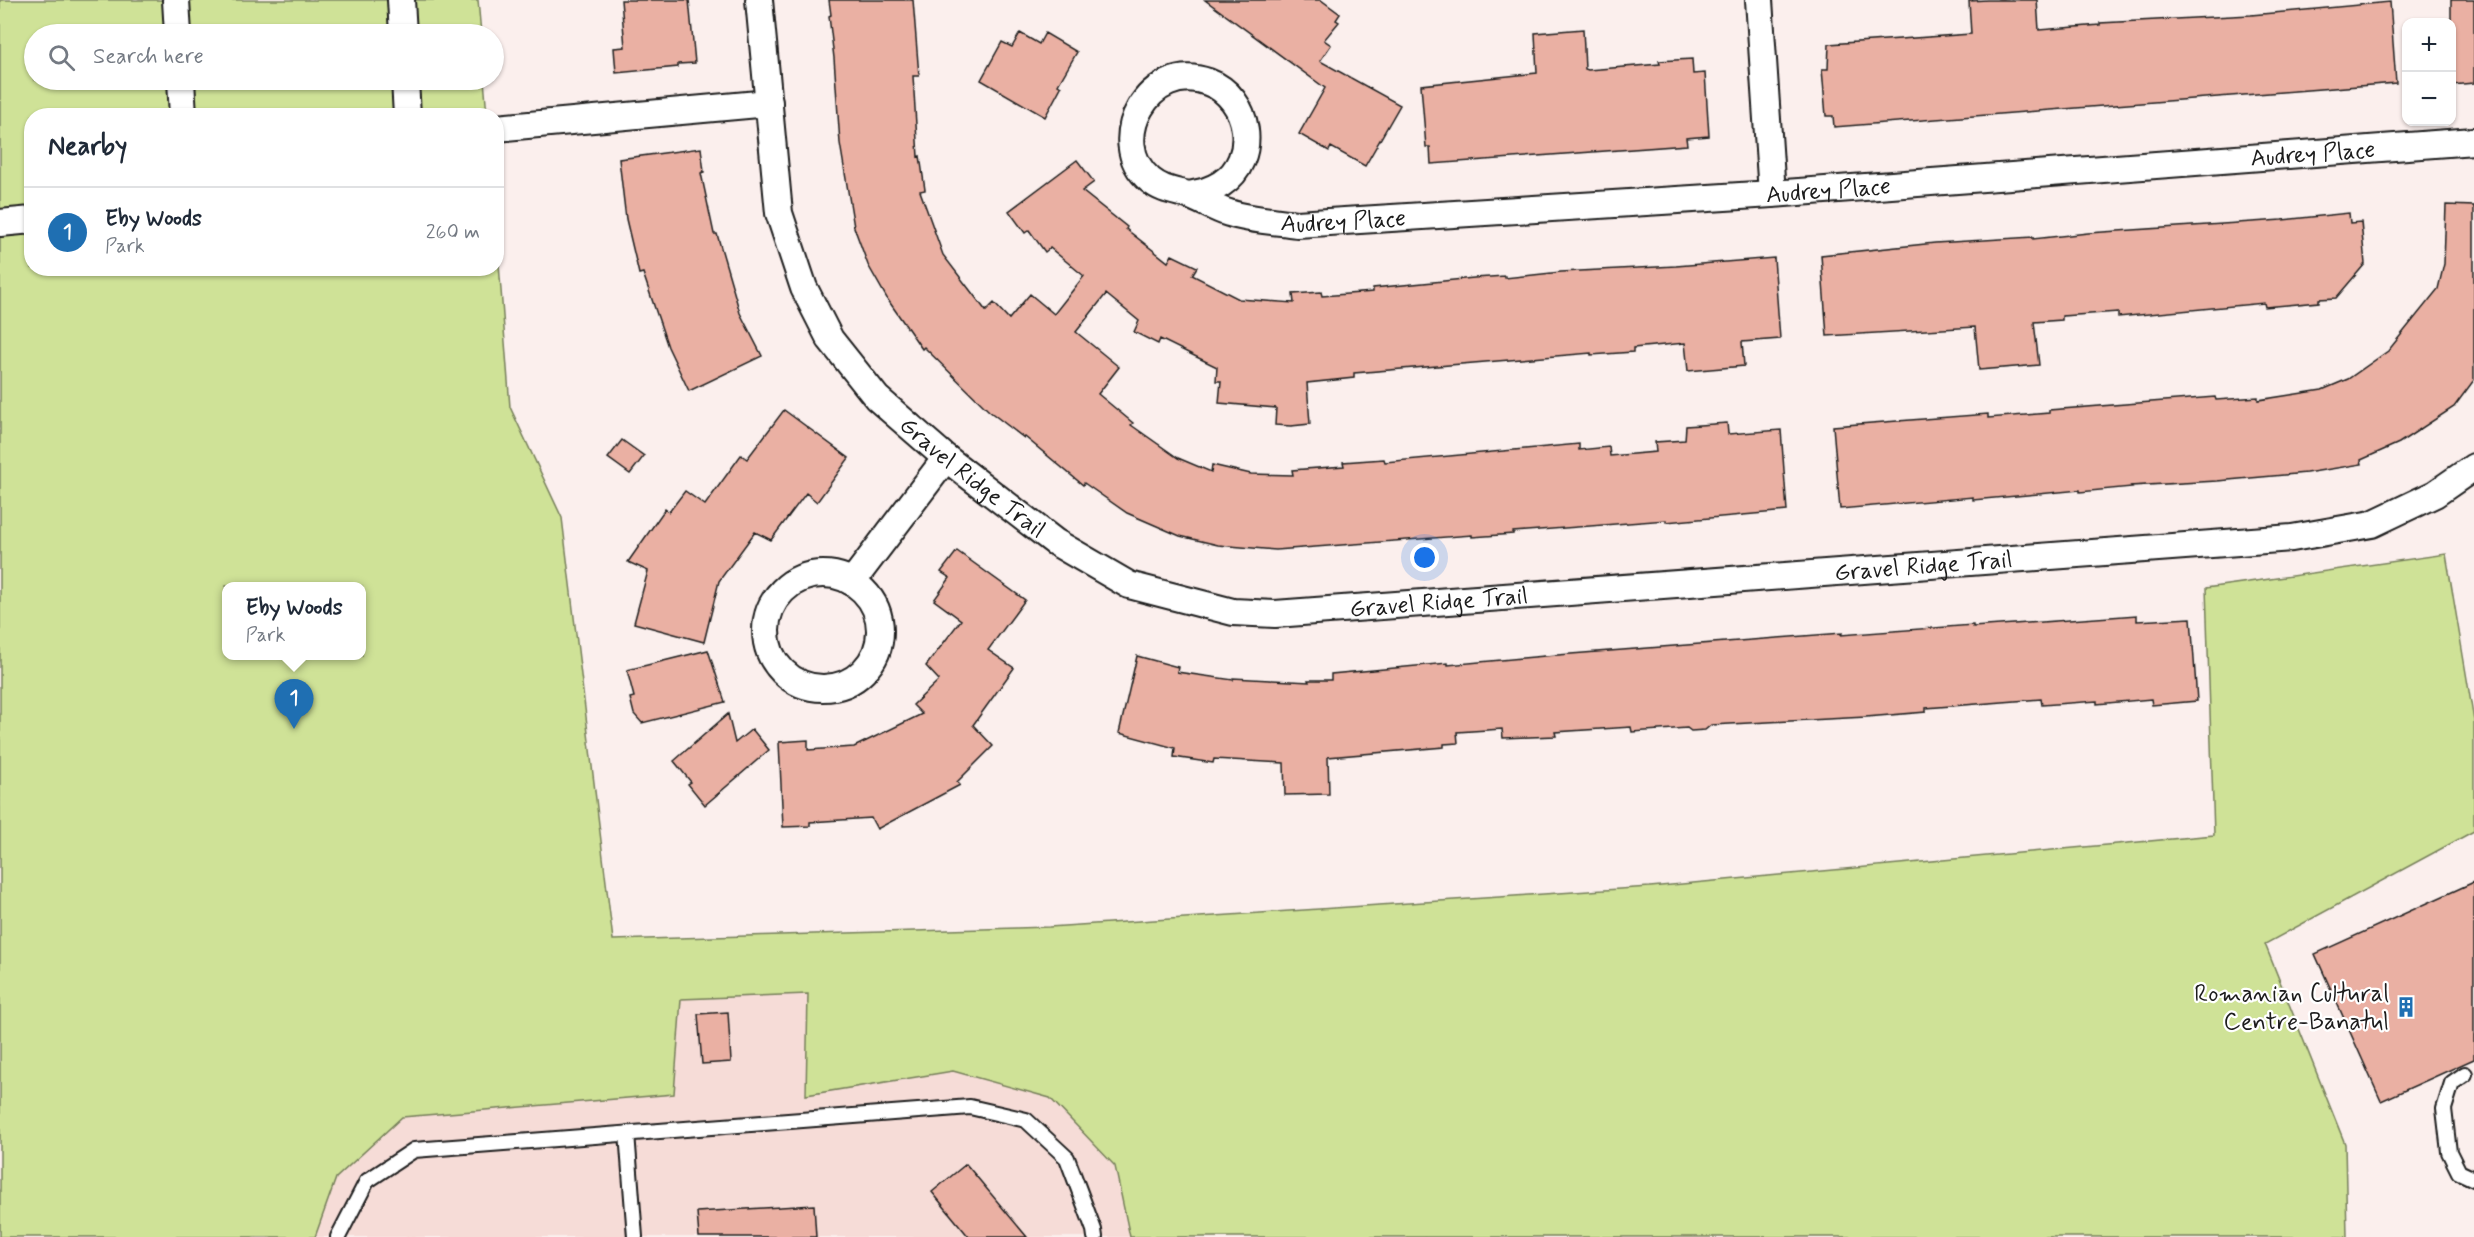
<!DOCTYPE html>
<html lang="en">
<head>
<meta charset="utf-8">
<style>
	body { margin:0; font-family:Mynerve,sans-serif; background:#f6f6f7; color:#1f2937 }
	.controls { position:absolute; right:18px; top:18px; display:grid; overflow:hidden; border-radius:12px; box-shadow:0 2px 4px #0004 }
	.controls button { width:54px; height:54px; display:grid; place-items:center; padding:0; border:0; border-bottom:2px solid #e0e1e3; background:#fff; color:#1f2937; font:30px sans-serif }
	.you { position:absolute; left:1425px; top:558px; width:21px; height:21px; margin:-15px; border:4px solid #fff; border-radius:50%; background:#1a73e8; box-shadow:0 0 0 9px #1a73e833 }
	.badge { display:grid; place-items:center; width:39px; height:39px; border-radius:50%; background:#1f6fb2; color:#fff; font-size:20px; font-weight:700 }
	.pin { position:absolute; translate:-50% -50px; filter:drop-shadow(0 2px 3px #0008) }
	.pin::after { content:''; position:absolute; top:32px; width:21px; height:18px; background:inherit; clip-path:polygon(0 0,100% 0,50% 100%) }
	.popup { position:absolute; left:222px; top:582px; width:144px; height:78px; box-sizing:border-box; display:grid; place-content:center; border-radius:12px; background:#fff; filter:drop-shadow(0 2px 4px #0005); font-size:20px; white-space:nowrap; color:#747a83 }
	.popup b { font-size:22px; color:#1f2937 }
	.popup::after { content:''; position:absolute; left:50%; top:100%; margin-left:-12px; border:12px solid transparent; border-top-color:#fff }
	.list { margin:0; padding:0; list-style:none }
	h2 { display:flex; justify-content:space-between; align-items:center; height:78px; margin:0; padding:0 24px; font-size:26px }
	h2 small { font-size:20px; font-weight:400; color:#747a83 }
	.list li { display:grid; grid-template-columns:39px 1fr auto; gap:18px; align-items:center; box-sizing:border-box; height:90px; padding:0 24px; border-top:2px solid #e0e1e3 }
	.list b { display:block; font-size:22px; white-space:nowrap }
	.list p { margin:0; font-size:20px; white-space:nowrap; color:#747a83 }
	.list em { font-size:20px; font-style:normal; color:#747a83 }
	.icon { flex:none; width:33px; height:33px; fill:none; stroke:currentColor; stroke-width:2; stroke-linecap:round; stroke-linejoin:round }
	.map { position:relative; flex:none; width:2474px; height:1237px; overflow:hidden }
	.search { position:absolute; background:#fff; box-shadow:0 2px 4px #0004; left:24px; top:24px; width:480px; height:66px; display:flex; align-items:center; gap:15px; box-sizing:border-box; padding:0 21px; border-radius:33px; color:#747a83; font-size:22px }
	.panel { position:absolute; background:#fff; box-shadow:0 2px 4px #0004; left:24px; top:108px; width:480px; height:168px; border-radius:24px }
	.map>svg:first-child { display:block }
</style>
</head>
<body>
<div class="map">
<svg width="2474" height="1237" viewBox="0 0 2474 1237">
	<rect width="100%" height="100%" fill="#fbefed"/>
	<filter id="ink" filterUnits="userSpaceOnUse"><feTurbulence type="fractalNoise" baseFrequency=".0167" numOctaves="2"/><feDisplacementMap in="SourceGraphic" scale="12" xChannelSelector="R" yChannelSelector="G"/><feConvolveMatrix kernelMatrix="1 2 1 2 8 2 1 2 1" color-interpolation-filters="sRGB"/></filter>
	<g filter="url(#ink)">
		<path fill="#f6dcd7" d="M 809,994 L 806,1095 L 953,1071 L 1050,1098 L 1115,1166 L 1130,1237 L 315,1237 L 336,1178 L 402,1117 L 674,1094 L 680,999 Z"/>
		<path fill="#cfe297" stroke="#767f5a" stroke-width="1.5" fill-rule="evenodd" d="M 0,0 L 478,0 L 481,34 L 34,34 L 34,80 L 484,80 L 487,115 L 32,116 L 32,268 L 496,268 L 497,238 L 510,407 L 562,518 L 613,940 L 1049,927 L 1650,887 L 2214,835 L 2206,588 L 2446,554 L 2474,721 L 2474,831 L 2265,944 L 2345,1144 L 2347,1237 L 1130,1237 L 1115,1166 L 1050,1098 L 953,1071 L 806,1095 L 808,994 L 681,999 L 674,1094 L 402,1117 L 336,1178 L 315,1237 L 0,1237 ZM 226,586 L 362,586 L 362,656 L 226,656 Z"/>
		<path fill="#eab0a3" stroke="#1c1c1c" stroke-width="1.5" d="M 621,0 L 689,0 L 695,63 L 678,64 L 678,67 L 616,73 L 614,48 L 625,47 Z
			M 829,0 L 913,0 L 919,76 L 913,76 L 918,157 L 920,156 L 925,190 L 920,191 L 943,255 L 986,311 L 994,303 L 1009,319 L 1030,294 L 1054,314 L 1084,276 L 1050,248 L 1045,252 L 1029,230 L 1025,233 L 1009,211 L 1077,160 L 1094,182 L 1082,191 L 1127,227 L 1126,229 L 1168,262 L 1172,255 L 1197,267 L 1192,275 L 1239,299 L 1294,303 L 1293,294 L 1321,292 L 1322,296 L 1373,292 L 1373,288 L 1474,278 L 1505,276 L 1505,278 L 1561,272 L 1676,266 L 1774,258 L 1780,339 L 1742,342 L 1744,366 L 1688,371 L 1685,343 L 1633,348 L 1633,352 L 1591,355 L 1591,353 L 1354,373 L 1354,378 L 1307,383 L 1310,424 L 1291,426 L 1275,425 L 1276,408 L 1219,403 L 1221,381 L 1216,381 L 1217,367 L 1160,339 L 1158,344 L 1134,332 L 1139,321 L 1106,294 L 1076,332 L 1119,367 L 1098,394 L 1133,423 L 1131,425 L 1178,458 L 1211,472 L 1212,465 L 1251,474 L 1293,475 L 1292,470 L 1344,466 L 1343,462 L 1384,459 L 1385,462 L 1579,444 L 1579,450 L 1609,447 L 1610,456 L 1656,452 L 1655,442 L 1685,440 L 1686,426 L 1727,423 L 1728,434 L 1781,430 L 1787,511 L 1666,522 L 1666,520 L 1513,532 L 1513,534 L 1472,537 L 1472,535 L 1276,550 L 1218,545 L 1180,536 L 1127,513 L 1084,483 L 1083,485 L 1025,437 L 1024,438 L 989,411 L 924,347 L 922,349 L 888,300 L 868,265 L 854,227 L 840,143 L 834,58 L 829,16 L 831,15 Z
			M 1205,0 L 1321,0 L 1340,14 L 1336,20 L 1339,22 L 1324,40 L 1331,45 L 1320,61 L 1400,105 L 1365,166 L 1331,147 L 1329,151 L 1299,134 L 1325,88 Z
			M 1987,0 L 2037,0 L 2039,30 L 2100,25 L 2100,23 L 2251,15 L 2390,2 L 2396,83 L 1834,127 L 1833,116 L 1826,116 L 1822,69 L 1828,69 L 1829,44 L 1971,34 L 1969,1 Z
			M 2451,0 L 2474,0 L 2474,83 L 2451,85 Z
			M 1583,29 L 1585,69 L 1588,70 L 1660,64 L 1659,61 L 1692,59 L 1693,74 L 1705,73 L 1709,136 L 1686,138 L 1687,145 L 1431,164 L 1430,147 L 1426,147 L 1421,85 L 1537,73 L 1535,33 Z
			M 1020,33 L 1039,44 L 1045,33 L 1077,52 L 1058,85 L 1061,87 L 1045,117 L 981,80 L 1002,42 L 1012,47 Z
			M 701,148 L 704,172 L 701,173 L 714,234 L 717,234 L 740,313 L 762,356 L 689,391 L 668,347 L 643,273 L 639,274 L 626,219 L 619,159 Z
			M 2446,205 L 2474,206 L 2474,380 L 2454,407 L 2399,443 L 2361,460 L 2362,464 L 2306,473 L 2217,481 L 2131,486 L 2132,487 L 2080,492 L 2080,490 L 1973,500 L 1973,497 L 1840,509 L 1833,426 L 1988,414 L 1988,418 L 2049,413 L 2049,410 L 2215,397 L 2216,400 L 2258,397 L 2258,400 L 2322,390 L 2348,379 L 2388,351 L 2438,289 L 2444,264 Z
			M 2349,213 L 2350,223 L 2361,222 L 2365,264 L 2336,298 L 2319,299 L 2319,302 L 2265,307 L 2264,303 L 2118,317 L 2118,312 L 2062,316 L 2062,320 L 2034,322 L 2039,365 L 1979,370 L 1975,327 L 1827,336 L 1821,255 L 1935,243 L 2033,237 L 2033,239 L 2088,233 L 2282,220 Z
			M 784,410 L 849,458 L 817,502 L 806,493 L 771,540 L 755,532 L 719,581 L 704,642 L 634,623 L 648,571 L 628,562 L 665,509 L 669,512 L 685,491 L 705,505 L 741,455 L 747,459 Z
			M 622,440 L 644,456 L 630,474 L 608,458 Z
			M 957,551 L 1025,600 L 988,650 L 1014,668 L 973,725 L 993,746 L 957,782 L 960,785 L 877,829 L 871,818 L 810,822 L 810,826 L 783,827 L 779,742 L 808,740 L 808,750 L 854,747 L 922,714 L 913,705 L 939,680 L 926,666 L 961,620 L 934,600 L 950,578 L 941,572 Z
			M 2137,615 L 2137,621 L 2191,618 L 2197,701 L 2152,705 L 2151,699 L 2097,704 L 2097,701 L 2042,705 L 2041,699 L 1926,708 L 1926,712 L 1866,717 L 1711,725 L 1705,730 L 1691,731 L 1687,728 L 1632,732 L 1631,727 L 1555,732 L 1556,736 L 1503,738 L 1502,729 L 1457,732 L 1458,743 L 1444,744 L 1444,747 L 1328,757 L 1329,794 L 1285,795 L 1284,763 L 1214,759 L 1213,763 L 1174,757 L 1175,748 L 1119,733 L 1137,656 L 1178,667 L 1177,672 L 1233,680 L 1233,678 L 1309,682 L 1308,680 L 1331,680 L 1331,674 L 1448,663 L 1448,665 L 1545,656 L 1842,633 L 1841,635 L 1973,625 L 1973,627 Z
			M 708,650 L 725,702 L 642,723 L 634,714 L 630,698 L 634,697 L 627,670 Z
			M 728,714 L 735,743 L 752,729 L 769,750 L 705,805 L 688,784 L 691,782 L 674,761 Z
			M 2474,882 L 2474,1059 L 2381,1101 L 2315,954 Z
			M 728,1012 L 731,1062 L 702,1064 L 698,1014 Z
			M 966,1164 L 1027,1237 L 969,1237 L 932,1192 Z
			M 814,1205 L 816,1237 L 699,1237 L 697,1212 Z"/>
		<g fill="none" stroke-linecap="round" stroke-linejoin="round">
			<g stroke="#1c1c1c" stroke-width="18">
				<path id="lane" d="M 2465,1074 L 2452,1083 L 2444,1109 L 2449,1152 L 2459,1172 L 2474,1179
					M 627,1133 L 635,1237
					M 338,1237 L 367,1181 L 414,1150 L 970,1107 L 1026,1120 L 1067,1158 L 1094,1230 L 1095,1237"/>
			</g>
			<g stroke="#1c1c1c" stroke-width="30">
				<g id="street">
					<path d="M 176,0 L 178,34"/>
					<path d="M 401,0 L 403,34"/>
					<path id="s1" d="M 759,0 L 779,213 L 804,288 L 830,339 L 877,398 L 946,458 L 1055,542 L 1129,585 L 1233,612 L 1275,614 L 2292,538 L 2372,524 L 2435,494 L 2474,467"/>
					<path d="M 1759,0 L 1772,194"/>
					<path d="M 181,80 L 183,116"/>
					<path d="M 405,80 L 407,116"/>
					<path d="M 496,128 L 769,103"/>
					<path id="s2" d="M 1187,195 C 1200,193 1210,191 1221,184 C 1260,159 1250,97 1208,82 C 1150,60 1104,141 1150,180 C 1162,190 1174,191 1188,195 C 1202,200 1215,209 1229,213 C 1250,220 1275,221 1297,224 L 1772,194 L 2474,141"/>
					<path d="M 0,223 L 32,220"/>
					<circle cx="823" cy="631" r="57"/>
					<path d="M 852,582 L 946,458"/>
				</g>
			</g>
			<use href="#lane" stroke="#fff" stroke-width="14"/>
			<use href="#street" stroke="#fff" stroke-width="26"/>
		</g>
	</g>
	<defs>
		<g id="building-bare" transform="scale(1.62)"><path d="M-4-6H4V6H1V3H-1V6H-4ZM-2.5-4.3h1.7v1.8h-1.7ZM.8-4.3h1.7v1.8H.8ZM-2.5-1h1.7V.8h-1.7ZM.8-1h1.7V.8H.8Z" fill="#1f6fb2" stroke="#fff" stroke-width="2.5" paint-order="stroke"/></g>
	</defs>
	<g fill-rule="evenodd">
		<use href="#building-bare" x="2406" y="1007"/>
	</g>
	<g text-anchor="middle" stroke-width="4.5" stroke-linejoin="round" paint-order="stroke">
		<g font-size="24" fill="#1c1c1c" stroke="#fff">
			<text dy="8" stroke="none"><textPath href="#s2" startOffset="1494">Audrey Place</textPath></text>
			<text dy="8" stroke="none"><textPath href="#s2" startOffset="1008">Audrey Place</textPath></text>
			<text dy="8" stroke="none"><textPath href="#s2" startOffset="522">Audrey Place</textPath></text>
			<text dy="8" stroke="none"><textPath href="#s1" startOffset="550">Gravel Ridge Trail</textPath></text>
			<text dy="8" stroke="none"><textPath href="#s1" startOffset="1540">Gravel Ridge Trail</textPath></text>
			<text dy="8" stroke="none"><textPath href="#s1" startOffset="1054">Gravel Ridge Trail</textPath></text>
		</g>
		<g font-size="24" fill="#1c1c1c" stroke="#fff" text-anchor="end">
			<text x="2389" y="1001">Romanian Cultural<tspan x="2389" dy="28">Centre-Banatul</tspan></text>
		</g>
	</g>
</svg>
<div class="controls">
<button>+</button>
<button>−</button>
</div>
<div class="you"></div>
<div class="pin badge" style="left:294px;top:729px">1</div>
<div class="popup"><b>Eby Woods</b>Park</div>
<div class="search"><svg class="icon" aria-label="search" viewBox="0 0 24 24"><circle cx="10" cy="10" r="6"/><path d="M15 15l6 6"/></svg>Search here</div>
<section class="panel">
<h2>Nearby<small></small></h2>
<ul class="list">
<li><span class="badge">1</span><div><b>Eby Woods</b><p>Park</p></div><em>260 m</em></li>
</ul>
</section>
</div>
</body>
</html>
